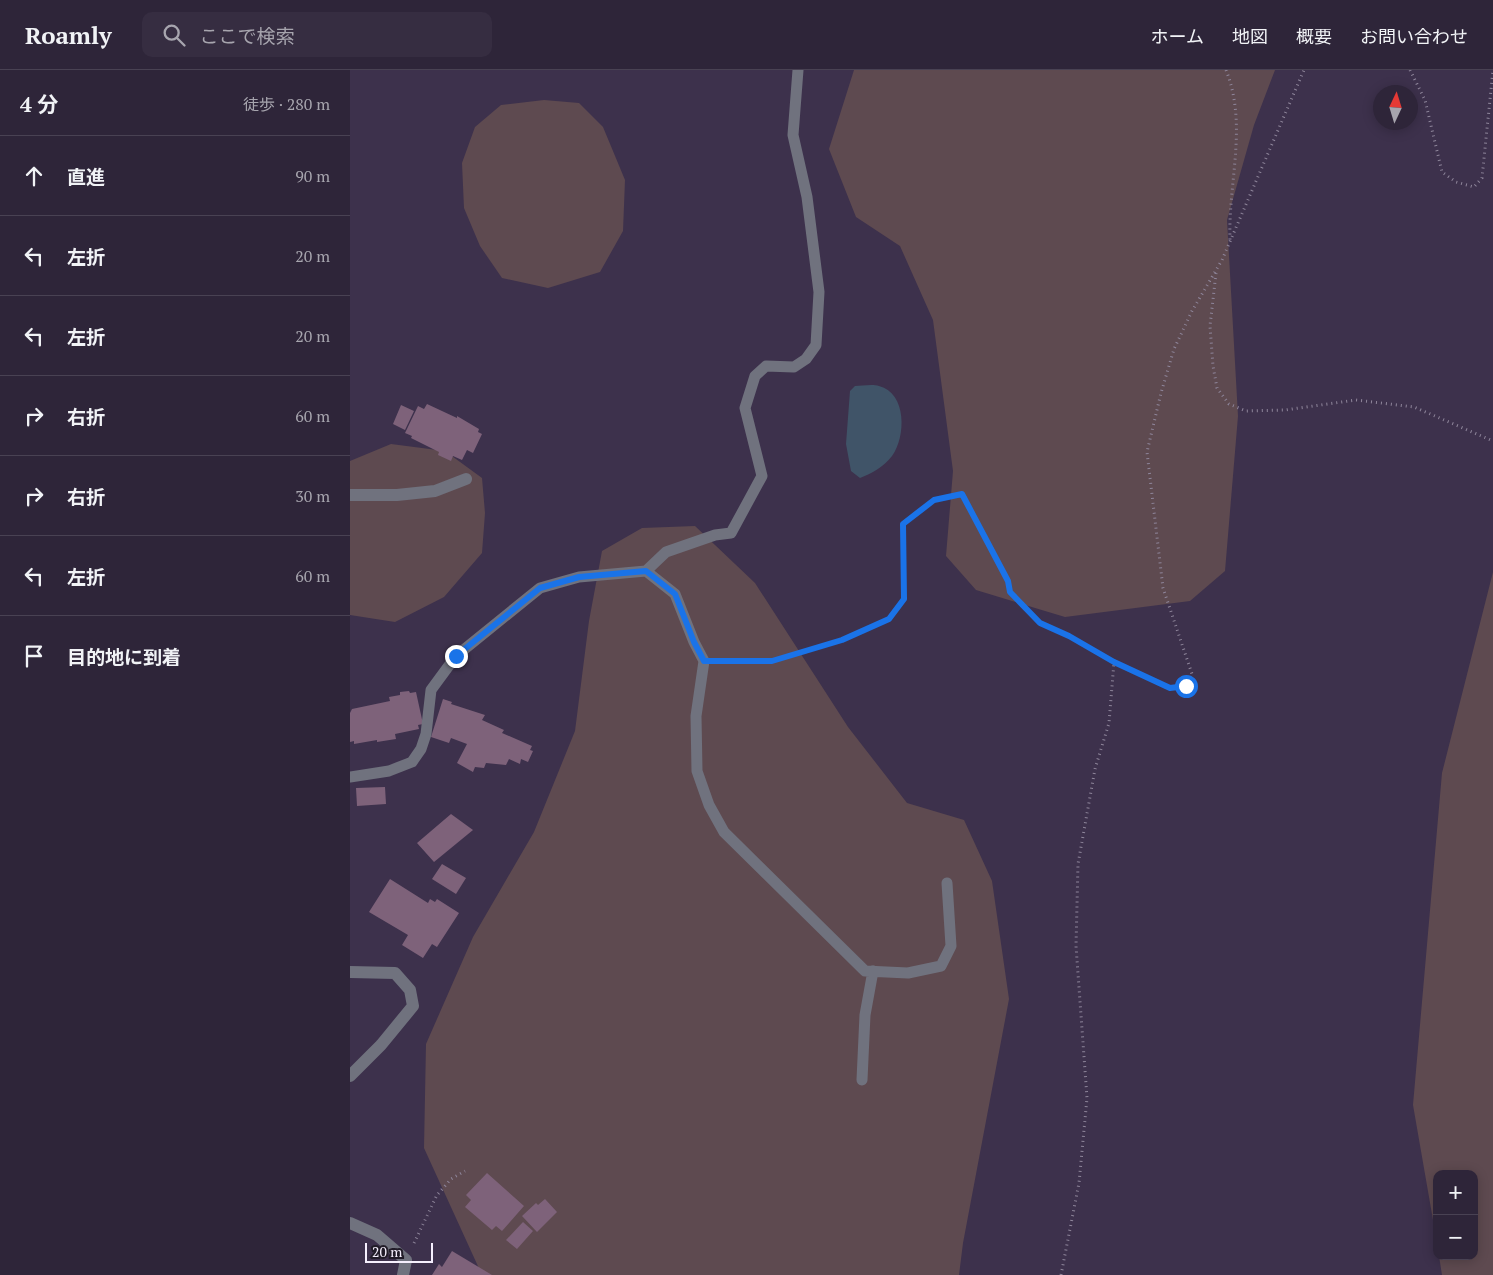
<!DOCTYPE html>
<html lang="ja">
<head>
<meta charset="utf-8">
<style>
	body { margin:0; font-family:"PT Serif","Noto Sans JP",serif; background:#362d41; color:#f1f3f6 }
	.controls { position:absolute; right:15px; bottom:15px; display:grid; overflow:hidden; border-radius:10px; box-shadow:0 2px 12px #0003 }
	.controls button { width:45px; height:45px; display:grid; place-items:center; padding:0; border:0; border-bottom:1px solid #494253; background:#2e2539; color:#f1f3f6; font:25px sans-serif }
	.compass { position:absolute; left:1023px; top:15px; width:45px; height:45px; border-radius:50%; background:#2e2539; box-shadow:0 2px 12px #0003; rotate:4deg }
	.scale { position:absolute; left:15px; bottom:12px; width:68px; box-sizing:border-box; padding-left:5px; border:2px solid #f5effd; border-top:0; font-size:14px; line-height:18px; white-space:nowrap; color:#f5effd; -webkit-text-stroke:4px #211c28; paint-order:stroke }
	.stop { position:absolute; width:15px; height:15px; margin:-11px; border:4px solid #1a73e8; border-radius:50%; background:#fff }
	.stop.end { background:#1a73e8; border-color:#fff; box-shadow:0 1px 5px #0008 }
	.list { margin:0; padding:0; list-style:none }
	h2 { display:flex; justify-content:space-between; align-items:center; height:65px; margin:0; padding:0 20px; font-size:21px }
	h2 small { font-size:16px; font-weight:400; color:#a7a5ae }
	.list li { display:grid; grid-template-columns:32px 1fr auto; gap:15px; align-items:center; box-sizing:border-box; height:80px; padding:0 20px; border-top:1px solid #494253 }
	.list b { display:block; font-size:19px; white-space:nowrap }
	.list em { font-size:16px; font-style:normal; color:#a7a5ae }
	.icon { flex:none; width:28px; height:28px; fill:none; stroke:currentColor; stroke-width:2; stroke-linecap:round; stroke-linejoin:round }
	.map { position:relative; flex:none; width:1143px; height:1205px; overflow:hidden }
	header { display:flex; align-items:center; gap:30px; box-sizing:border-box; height:70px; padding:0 25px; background:#2e2539; border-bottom:1px solid #494253 }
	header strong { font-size:24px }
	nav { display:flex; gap:28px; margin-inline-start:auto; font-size:18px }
	.search { width:350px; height:45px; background:#362d41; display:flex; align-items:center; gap:12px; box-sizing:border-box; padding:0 18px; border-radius:10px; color:#a7a5ae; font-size:19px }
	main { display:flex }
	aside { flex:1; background:#2e2539 }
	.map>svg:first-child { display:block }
</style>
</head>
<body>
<header>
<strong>Roamly</strong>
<div class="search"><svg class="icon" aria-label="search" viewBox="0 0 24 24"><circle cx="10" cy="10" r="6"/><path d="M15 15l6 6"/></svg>ここで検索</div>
<nav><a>ホーム</a><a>地図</a><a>概要</a><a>お問い合わせ</a></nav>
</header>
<main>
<aside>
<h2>4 分<small>徒歩 · 280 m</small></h2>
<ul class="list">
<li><svg class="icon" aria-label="ahead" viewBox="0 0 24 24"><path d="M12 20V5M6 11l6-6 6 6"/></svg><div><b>直進</b></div><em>90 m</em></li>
<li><svg class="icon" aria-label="left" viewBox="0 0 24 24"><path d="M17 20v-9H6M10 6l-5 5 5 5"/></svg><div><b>左折</b></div><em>20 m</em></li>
<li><svg class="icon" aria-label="left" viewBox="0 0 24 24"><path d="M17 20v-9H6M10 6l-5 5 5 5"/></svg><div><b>左折</b></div><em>20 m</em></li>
<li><svg class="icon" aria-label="right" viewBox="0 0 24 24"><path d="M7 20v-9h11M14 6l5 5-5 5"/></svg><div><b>右折</b></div><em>60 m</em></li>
<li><svg class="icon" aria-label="right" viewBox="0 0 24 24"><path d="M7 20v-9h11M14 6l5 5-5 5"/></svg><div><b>右折</b></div><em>30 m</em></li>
<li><svg class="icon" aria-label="left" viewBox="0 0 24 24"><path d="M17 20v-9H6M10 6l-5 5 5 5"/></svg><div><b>左折</b></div><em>60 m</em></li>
<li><svg class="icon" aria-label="arrive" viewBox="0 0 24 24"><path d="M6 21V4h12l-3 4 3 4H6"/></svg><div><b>目的地に到着</b></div></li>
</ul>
</aside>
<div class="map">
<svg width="1143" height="1205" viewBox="0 0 1143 1205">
	<rect width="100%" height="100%" fill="#3d314c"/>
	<path fill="#5e4a50" d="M 504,0 L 925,0 L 904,55 L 877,150 L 888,346 L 875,501 L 840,531 L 715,547 L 626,520 L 596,486 L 603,401 L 583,250 L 550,176 L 506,147 L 479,79 Z
		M 194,30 L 229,33 L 253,57 L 275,110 L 273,161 L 250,202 L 198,218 L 152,208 L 130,176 L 114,138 L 112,93 L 125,57 L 151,35 Z
		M 41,374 L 95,381 L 132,408 L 135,443 L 132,483 L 94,527 L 45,552 L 0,545 L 0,391 Z
		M 345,456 L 405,513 L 498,657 L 557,733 L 614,750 L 642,811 L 659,929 L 613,1173 L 609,1205 L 132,1205 L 74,1078 L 76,974 L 123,867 L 184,762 L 225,661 L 239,551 L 252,481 L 292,458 Z
		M 1143,502 L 1143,1205 L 1092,1205 L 1089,1186 L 1124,1186 L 1124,1104 L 1087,1104 L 1087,1173 L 1063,1035 L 1092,703 Z"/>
	<path fill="#405468" d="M 505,316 C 512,316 522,314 529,316 C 557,323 556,367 542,386 C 533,397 523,403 510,408 L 501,401 L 496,374 L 500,321 Z"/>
	<path fill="#7e627a" d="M 77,334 L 107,348 L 107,346 L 129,359 L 128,362 L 132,364 L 123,383 L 117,380 L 112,390 L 103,386 L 101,391 L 88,385 L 89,382 L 61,368 L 62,366 L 55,363 L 68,336 L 74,339 Z
		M 51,335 L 64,341 L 55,360 L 43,354 Z
		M 59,621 L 60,623 L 66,622 L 73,654 L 68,655 L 69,659 L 45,664 L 46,669 L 27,672 L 27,670 L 4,674 L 4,671 L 0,672 L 0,643 L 2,639 L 40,631 L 39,627 L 50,625 L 50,622 Z
		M 93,629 L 102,632 L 101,634 L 135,645 L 132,650 L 154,660 L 152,663 L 182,676 L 180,680 L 183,681 L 178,692 L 171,689 L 170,694 L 159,689 L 156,695 L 136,693 L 134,698 L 125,697 L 123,702 L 107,693 L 117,674 L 101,668 L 99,673 L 81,667 Z
		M 35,717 L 36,734 L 7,736 L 6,718 Z
		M 101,744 L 123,760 L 84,792 L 67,773 Z
		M 92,794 L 116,808 L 106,824 L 82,809 Z
		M 40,809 L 78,833 L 80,829 L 85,832 L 87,829 L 109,843 L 87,877 L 82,874 L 73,888 L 52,875 L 58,865 L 19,842 Z
		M 137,1103 L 174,1136 L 152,1161 L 146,1156 L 142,1160 L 115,1137 L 121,1130 L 116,1125 Z
		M 195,1129 L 207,1142 L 187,1162 L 172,1146 L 186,1133 L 188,1135 Z
		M 173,1152 L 183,1161 L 167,1179 L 156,1170 Z
		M 102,1181 L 142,1205 L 82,1205 L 89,1194 L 92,1197 Z"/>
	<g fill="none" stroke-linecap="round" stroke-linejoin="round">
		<path stroke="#8f869b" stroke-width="3" stroke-dasharray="1 4" stroke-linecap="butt" d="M 876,0 C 898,55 878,112 880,170
			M 1060,0 L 1075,30 L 1092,102 L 1106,112 L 1124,117 L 1132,108 L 1143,0
			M 866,203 L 860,256 L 863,296 L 867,318 L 879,334 L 896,341 L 935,340 L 1006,330 L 1064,337 L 1143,371
			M 369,591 L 421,591 L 492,570 L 539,549 L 554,529 L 553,454 L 584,430 L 613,424 L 658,511 L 660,522 L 690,553 L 719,566 L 764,592 L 820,618 L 836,617 L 842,604 L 813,518 L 797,382 L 811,323 L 824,279 L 842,241 L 872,190 L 954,0
			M 64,1173 L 87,1125 L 101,1109 L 115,1101
			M 711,1205 L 729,1113 L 737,1028 L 726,876 L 728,794 L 745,699 L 759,653 L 764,592"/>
		<path stroke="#70727e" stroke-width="11" d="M 296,501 L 325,524 L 344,572 L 354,591 L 346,646 L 347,701 L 359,735 L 374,762 L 515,901 L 558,903 L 591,896 L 601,876 L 597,813
			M 0,707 L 39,701 L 62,692 L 71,679 L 76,664 L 81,620 L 106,586 L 190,518 L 229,507 L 296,501 L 316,482 L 365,465 L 381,463 L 412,406 L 395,338 L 405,306 L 416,296 L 444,297 L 456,289 L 466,275 L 469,222 L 457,127 L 443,65 L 448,0
			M 512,1010 L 515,945 L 523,901"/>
		<path stroke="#70727e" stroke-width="12" d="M 0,425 L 47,425 L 85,421 L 116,409
			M 0,902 L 45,903 L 60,920 L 63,936 L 31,975 L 0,1006
			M 0,1153 L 27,1165 L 56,1190 L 53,1205"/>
	</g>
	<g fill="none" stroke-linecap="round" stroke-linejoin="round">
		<path stroke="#1a73e8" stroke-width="6" d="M 106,586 L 190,518 L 229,507 L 296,501 L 325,524 L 344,572 L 354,591 L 422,591 L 492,570 L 539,549 L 554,529 L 553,454 L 584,430 L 612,424 L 658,511 L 660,522 L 690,553 L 719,566 L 764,592 L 820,618 L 836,616"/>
	</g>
</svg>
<div class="controls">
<button>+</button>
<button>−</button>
</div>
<svg class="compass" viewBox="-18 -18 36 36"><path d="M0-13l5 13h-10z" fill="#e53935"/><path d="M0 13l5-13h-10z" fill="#a7a5ae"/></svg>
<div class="scale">20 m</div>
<div class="stop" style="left:836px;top:616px"></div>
<div class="stop end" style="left:106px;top:586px"></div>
</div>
</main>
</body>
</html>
